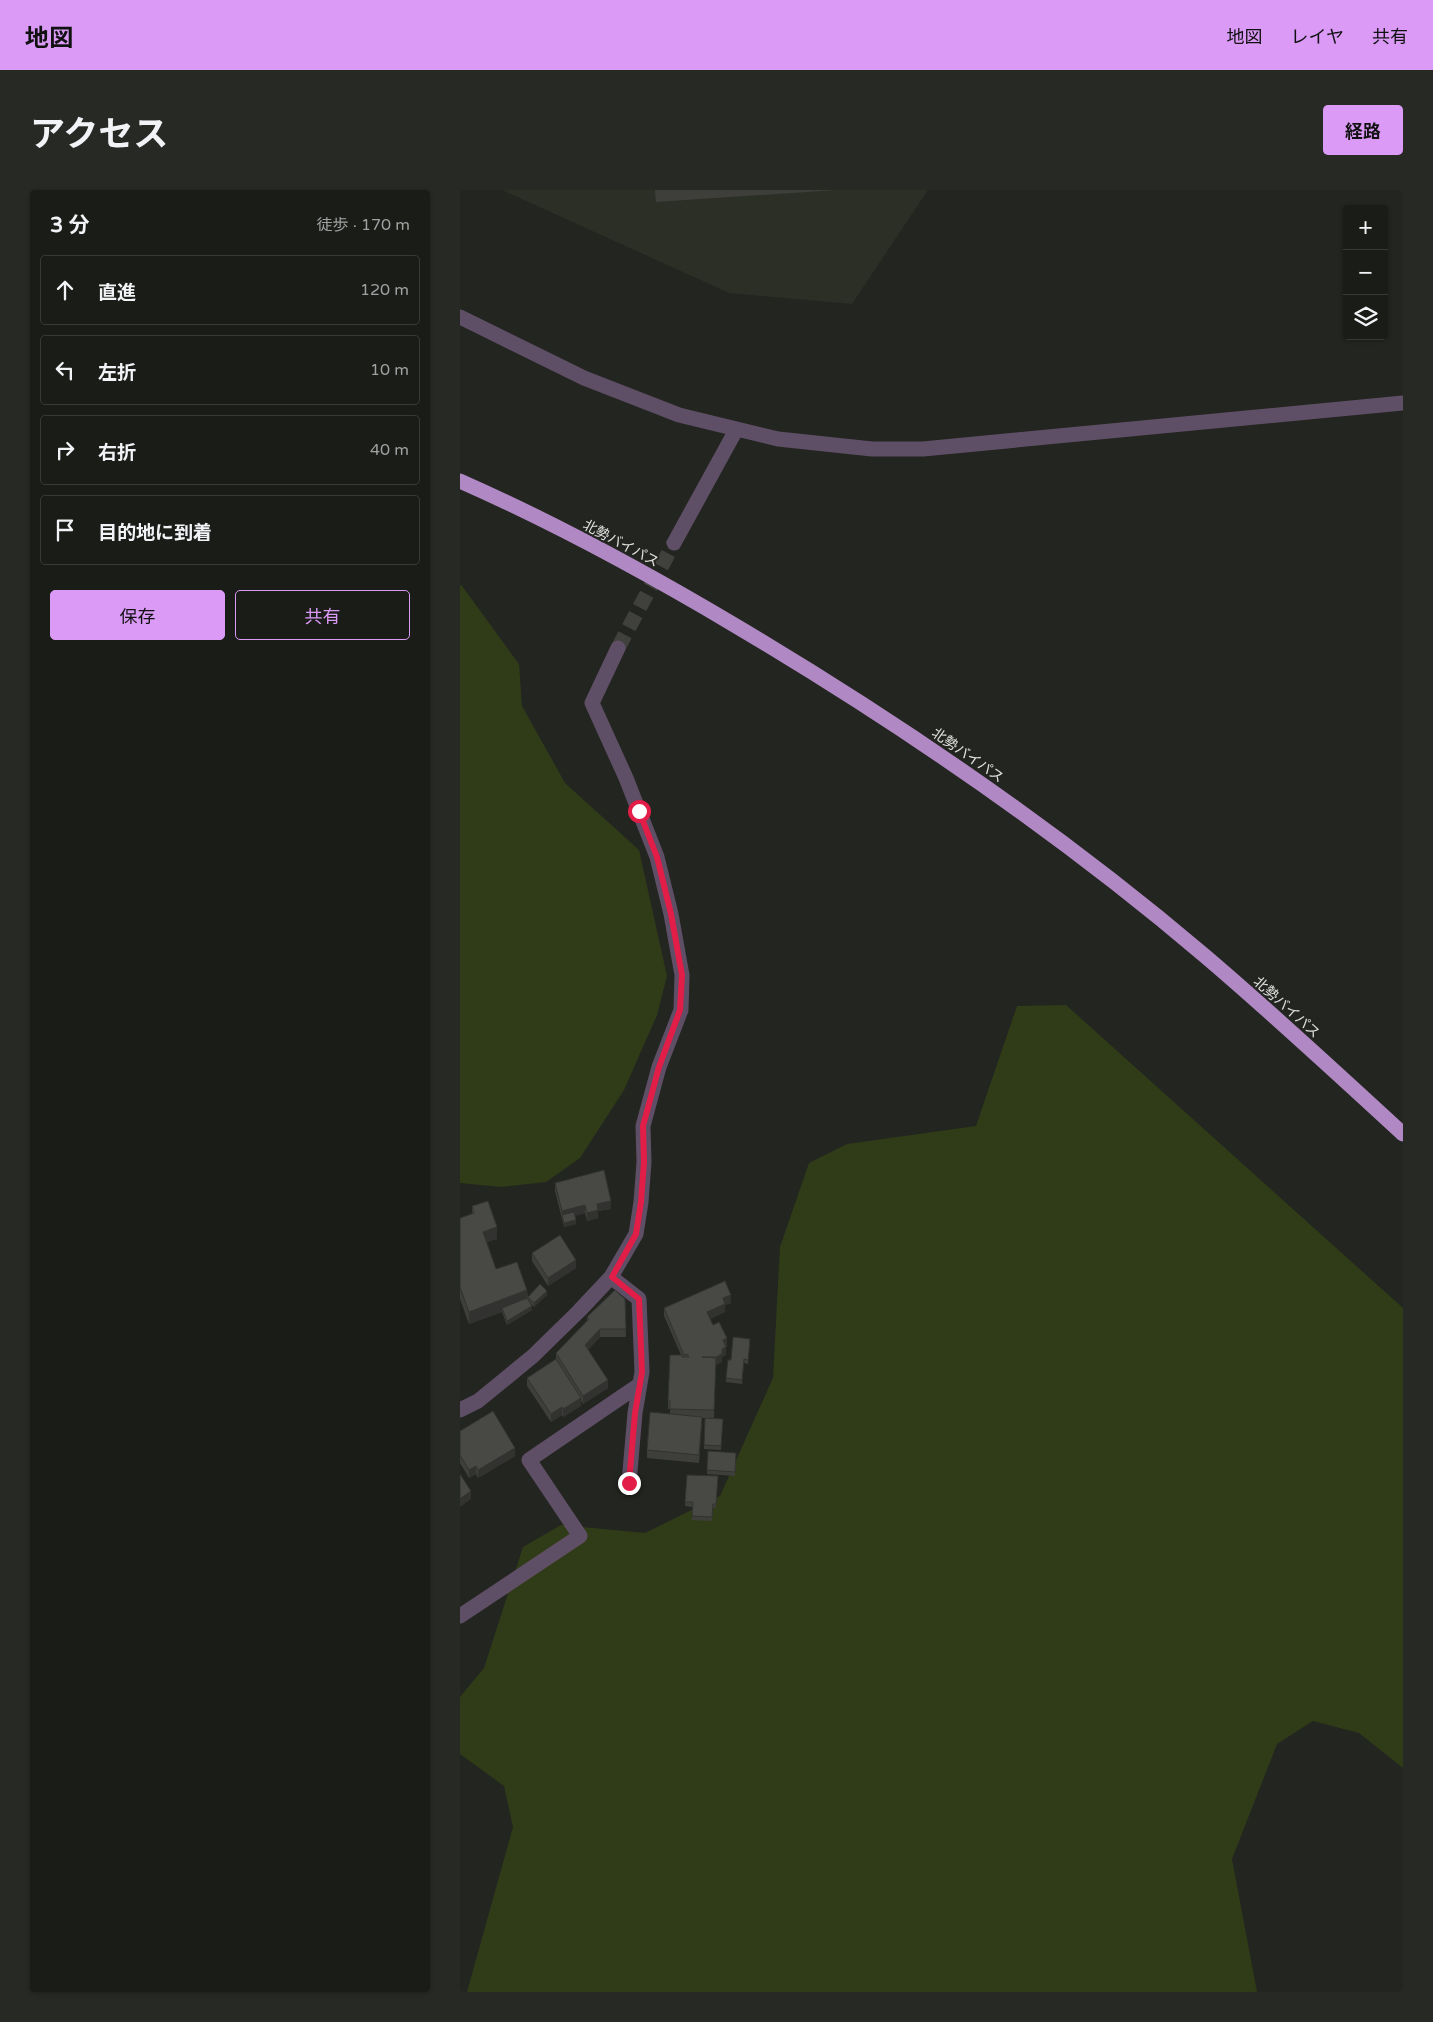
<!DOCTYPE html>
<html lang="ja">
<head>
<meta charset="utf-8">
<style>
	body { margin:0; font-family:"Varela Round","Noto Sans JP",sans-serif; background:#272925; color:#f1f3f6 }
	.controls { position:absolute; right:15px; top:15px; display:grid; overflow:hidden; border-radius:5px; box-shadow:0 1px 4px #0004 }
	.controls button { width:45px; height:45px; display:grid; place-items:center; padding:0; border:0; border-bottom:1px solid #383a37; background:#1a1c18; color:#f1f3f6; font:25px sans-serif }
	.stop { position:absolute; width:15px; height:15px; margin:-11px; border:4px solid #e11d48; border-radius:50%; background:#fff }
	.stop.end { background:#e11d48; border-color:#fff; box-shadow:0 1px 5px #0008 }
	.list { margin:0; padding:0; list-style:none }
	h2 { display:flex; justify-content:space-between; align-items:center; height:65px; margin:0; padding:0 20px; font-size:21px }
	h2 small { font-size:16px; font-weight:400; color:#9fa1a2 }
	.list li { display:grid; grid-template-columns:32px 1fr auto; gap:15px; align-items:center; box-sizing:border-box; height:70px; margin:0 10px 10px; padding:0 10px; border:1px solid #383a37; border-radius:5px }
	.list b { display:block; font-size:19px; white-space:nowrap }
	.list em { font-size:16px; font-style:normal; color:#9fa1a2 }
	.actions { display:flex; gap:10px; padding:15px 20px }
	.actions a { flex:1; padding:11px 0; border:1px solid #da9af6; border-radius:5px; text-align:center; font-size:18px; color:#da9af6 }
	.actions .main { background:#da9af6; color:#111 }
	.icon { flex:none; width:28px; height:28px; fill:none; stroke:currentColor; stroke-width:2; stroke-linecap:round; stroke-linejoin:round }
	.map { position:relative; flex:none; width:943px; height:1802px; overflow:hidden; border-radius:5px }
	header { display:flex; align-items:center; gap:30px; box-sizing:border-box; height:70px; padding:0 25px; background:#da9af6; color:#111 }
	header strong { font-size:24px }
	nav { display:flex; gap:28px; margin-inline-start:auto; font-size:18px }
	.intro { display:flex; align-items:center; justify-content:space-between; box-sizing:border-box; height:120px; padding:0 30px }
	h1 { margin:0; font-size:35px }
	.button { padding:12px 22px; border-radius:5px; background:#da9af6; color:#111; font-size:18px; font-weight:700 }
	main { display:flex; gap:30px; padding:0 30px }
	aside { flex:1; background:#1a1c18; border-radius:5px; box-shadow:0 1px 4px #0004 }
	.map>svg:first-child { display:block }
</style>
</head>
<body>
<header>
<strong>地図</strong>
<nav><a>地図</a><a>レイヤ</a><a>共有</a></nav>
</header>
<div class="intro"><h1>アクセス</h1><a class="button">経路</a></div>
<main>
<aside>
<h2>3 分<small>徒歩 · 170 m</small></h2>
<ul class="list">
<li><svg class="icon" aria-label="ahead" viewBox="0 0 24 24"><path d="M12 20V5M6 11l6-6 6 6"/></svg><div><b>直進</b></div><em>120 m</em></li>
<li><svg class="icon" aria-label="left" viewBox="0 0 24 24"><path d="M17 20v-9H6M10 6l-5 5 5 5"/></svg><div><b>左折</b></div><em>10 m</em></li>
<li><svg class="icon" aria-label="right" viewBox="0 0 24 24"><path d="M7 20v-9h11M14 6l5 5-5 5"/></svg><div><b>右折</b></div><em>40 m</em></li>
<li><svg class="icon" aria-label="arrive" viewBox="0 0 24 24"><path d="M6 21V4h12l-3 4 3 4H6"/></svg><div><b>目的地に到着</b></div></li>
</ul>
<div class="actions"><a class="main">保存</a><a>共有</a></div>
</aside>
<div class="map">
<svg width="943" height="1802" viewBox="0 0 943 1802">
	<rect width="100%" height="100%" fill="#232520"/>
	<path fill="#2b2f25" d="M 42,0 L 468,0 L 392,114 L 269,103 Z"/>
	<path fill="#303c18" d="M 0,395 L 2,396 L 59,474 L 62,516 L 105,593 L 179,660 L 207,786 L 197,825 L 164,900 L 120,968 L 86,992 L 41,997 L 0,993 Z
		M 606,815 L 943,1118 L 943,1578 L 899,1543 L 853,1531 L 817,1554 L 772,1669 L 797,1802 L 7,1802 L 53,1637 L 44,1596 L 0,1564 L 0,1507 L 24,1478 L 63,1357 L 101,1335 L 185,1343 L 260,1306 L 313,1188 L 320,1057 L 349,973 L 387,954 L 516,936 L 557,816 Z"/>
	<g fill="none" stroke-linecap="round" stroke-linejoin="round">
		<path stroke="#40413d" stroke-width="15" stroke-dasharray="15 8" stroke-linecap="butt" d="M 158,458 L 214,353"/>
		<path stroke="#5f4f66" stroke-width="15" d="M 0,127 L 124,188 L 219,225 L 318,249 L 412,259 L 463,259 L 943,213
			M 214,353 L 276,240
			M 151,1087 L 179,1109 L 182,1182 L 175,1223 L 169,1293
			M 0,1220 L 18,1211 L 73,1166 L 119,1121 L 151,1087 L 176,1044 L 181,1012 L 184,972 L 183,936 L 199,877 L 221,820 L 222,785 L 211,724 L 197,667 L 166,588 L 132,513 L 158,458
			M 0,1426 L 120,1346 L 69,1270 L 179,1195"/>
		<path stroke="#b088c3" stroke-width="15" d="M 0,291 C 95,333 187,383 276,436 C 441,534 599,642 745,766 C 812,823 878,884 943,944"/>
	</g>
	<path fill="#3e3f3b" d="M 195,0 L 377,0 L 196,12 Z
		M 95,993 L 151,1019 L 138,1021 L 138,1028 L 127,1031 L 125,1023 L 115,1026 L 116,1034 L 104,1037 L 95,1001 Z
		M 12,1016 L 37,1049 L 27,1052 L 36,1079 L 67,1100 L 68,1108 L 68,1107 L 87,1105 L 74,1117 L 71,1114 L 72,1120 L 47,1135 L 42,1122 L 9,1134 L 0,1109 L 0,1028 L 12,1024 Z
		M 72,1063 L 116,1078 L 88,1096 L 72,1071 Z
		M 165,1109 L 166,1147 L 140,1147 L 128,1160 L 148,1198 L 123,1214 L 121,1210 L 121,1216 L 103,1227 L 102,1225 L 91,1232 L 67,1196 L 67,1188 L 96,1170 L 96,1163 L 127,1131 L 127,1127 Z
		M 271,1113 L 265,1115 L 265,1122 L 250,1129 L 253,1135 L 267,1156 L 266,1157 L 266,1165 L 262,1167 L 262,1172 L 256,1175 L 254,1228 L 242,1228 L 239,1273 L 187,1268 L 187,1260 L 210,1224 L 210,1219 L 208,1219 L 208,1211 L 221,1165 L 204,1126 L 204,1118 Z
		M 290,1153 L 288,1174 L 284,1173 L 282,1194 L 266,1192 L 266,1188 L 271,1170 Z
		M 263,1229 L 261,1260 L 244,1259 L 244,1255 Z
		M 0,1241 L 55,1266 L 18,1288 L 16,1284 L 9,1288 L 0,1273 Z
		M 248,1261 L 276,1263 L 275,1286 L 247,1284 Z
		M 227,1285 L 258,1286 L 256,1318 L 253,1318 L 252,1331 L 232,1330 L 232,1317 L 225,1316 Z"/>
	<path fill="#323330" d="M 151,1011 L 151,1019 L 138,1021 L 138,1028 L 127,1031 L 127,1023 L 137,1014 Z
		M 125,1015 L 125,1023 L 103,1029 L 102,1021 Z
		M 116,1030 L 116,1034 L 104,1037 L 104,1033 Z
		M 37,1037 L 37,1049 L 23,1053 L 23,1042 Z
		M 116,1070 L 116,1078 L 88,1096 L 88,1088 Z
		M 67,1100 L 67,1112 L 42,1118 L 42,1122 L 9,1134 L 9,1122 Z
		M 87,1101 L 87,1105 L 74,1117 L 74,1113 Z
		M 271,1105 L 271,1113 L 265,1115 L 265,1122 L 247,1130 L 247,1122 L 263,1108 Z
		M 72,1116 L 72,1120 L 47,1135 L 47,1131 Z
		M 140,1139 L 140,1147 L 125,1163 L 125,1155 Z
		M 267,1148 L 267,1156 L 263,1158 L 263,1150 Z
		M 266,1157 L 266,1165 L 262,1167 L 262,1172 L 256,1175 L 256,1167 L 262,1159 Z
		M 148,1190 L 148,1198 L 123,1214 L 123,1206 Z
		M 121,1208 L 121,1216 L 103,1227 L 103,1219 Z
		M 102,1217 L 102,1225 L 91,1232 L 91,1224 Z
		M 242,1227 L 242,1235 L 239,1273 L 239,1265 Z
		M 55,1258 L 55,1266 L 18,1288 L 18,1280 Z
		M 16,1276 L 16,1284 L 9,1288 L 9,1280 Z
		M 11,1301 L 11,1309 L 0,1317 L 0,1309 Z"/>
	<path fill="#484945" stroke="#323330" d="M 144,980 L 151,1011 L 137,1014 L 138,1020 L 127,1023 L 125,1015 L 102,1021 L 95,993 Z
		M 28,1011 L 37,1037 L 23,1042 L 36,1079 L 57,1072 L 67,1100 L 9,1122 L 0,1097 L 0,1028 L 14,1023 L 12,1016 Z
		M 114,1022 L 116,1030 L 104,1033 L 102,1025 Z
		M 100,1045 L 116,1070 L 88,1088 L 72,1063 Z
		M 265,1091 L 271,1105 L 263,1108 L 265,1114 L 247,1122 L 253,1135 L 259,1132 L 267,1148 L 263,1150 L 266,1157 L 262,1159 L 262,1164 L 256,1167 L 242,1167 L 256,1168 L 254,1220 L 210,1219 L 210,1211 L 208,1211 L 210,1165 L 222,1165 L 222,1167 L 229,1167 L 227,1164 L 224,1165 L 204,1118 Z
		M 80,1094 L 87,1101 L 74,1113 L 68,1107 Z
		M 155,1100 L 165,1109 L 166,1139 L 140,1139 L 125,1155 L 148,1190 L 123,1206 L 96,1163 L 129,1129 L 127,1127 Z
		M 67,1108 L 72,1116 L 47,1131 L 42,1118 Z
		M 273,1147 L 290,1149 L 288,1170 L 284,1169 L 282,1190 L 266,1188 L 268,1170 L 271,1170 Z
		M 96,1169 L 121,1208 L 103,1219 L 102,1217 L 91,1224 L 67,1188 Z
		M 33,1221 L 55,1258 L 18,1280 L 16,1276 L 9,1280 L 0,1265 L 0,1241 Z
		M 190,1222 L 242,1227 L 239,1265 L 187,1260 Z
		M 245,1228 L 263,1229 L 261,1256 L 244,1255 Z
		M 248,1261 L 276,1263 L 275,1282 L 247,1280 Z
		M 0,1284 L 11,1301 L 0,1309 Z
		M 227,1285 L 258,1286 L 256,1314 L 253,1314 L 252,1327 L 232,1326 L 233,1312 L 225,1312 Z"/>
	<g fill="none" stroke-linecap="round" stroke-linejoin="round">
		<path stroke="#e11d48" stroke-width="6" d="M 169,1293 L 175,1223 L 182,1182 L 179,1109 L 152,1087 L 176,1044 L 181,1012 L 184,972 L 183,936 L 199,877 L 220,820 L 222,785 L 211,724 L 197,667 L 179,621"/>
	</g>
	<g text-anchor="middle" stroke-width="4" stroke-linejoin="round" paint-order="stroke">
		<g font-size="14" fill="#e1e2df" stroke="#232520">
			<text transform="translate(161 353) rotate(28)" y="5">北勢バイパス</text>
			<text transform="translate(508 565) rotate(35)" y="5">北勢バイパス</text>
			<text transform="translate(827 817) rotate(42)" y="5">北勢バイパス</text>
		</g>
	</g>
</svg>
<div class="controls">
<button>+</button>
<button>−</button>
<button><svg class="icon" aria-label="layers" viewBox="0 0 24 24"><path d="M12 4l9 5-9 5-9-5zM3 14l9 5 9-5"/></svg></button>
</div>
<div class="stop" style="left:179px;top:621px"></div>
<div class="stop end" style="left:169px;top:1293px"></div>
</div>
</main>
</body>
</html>
